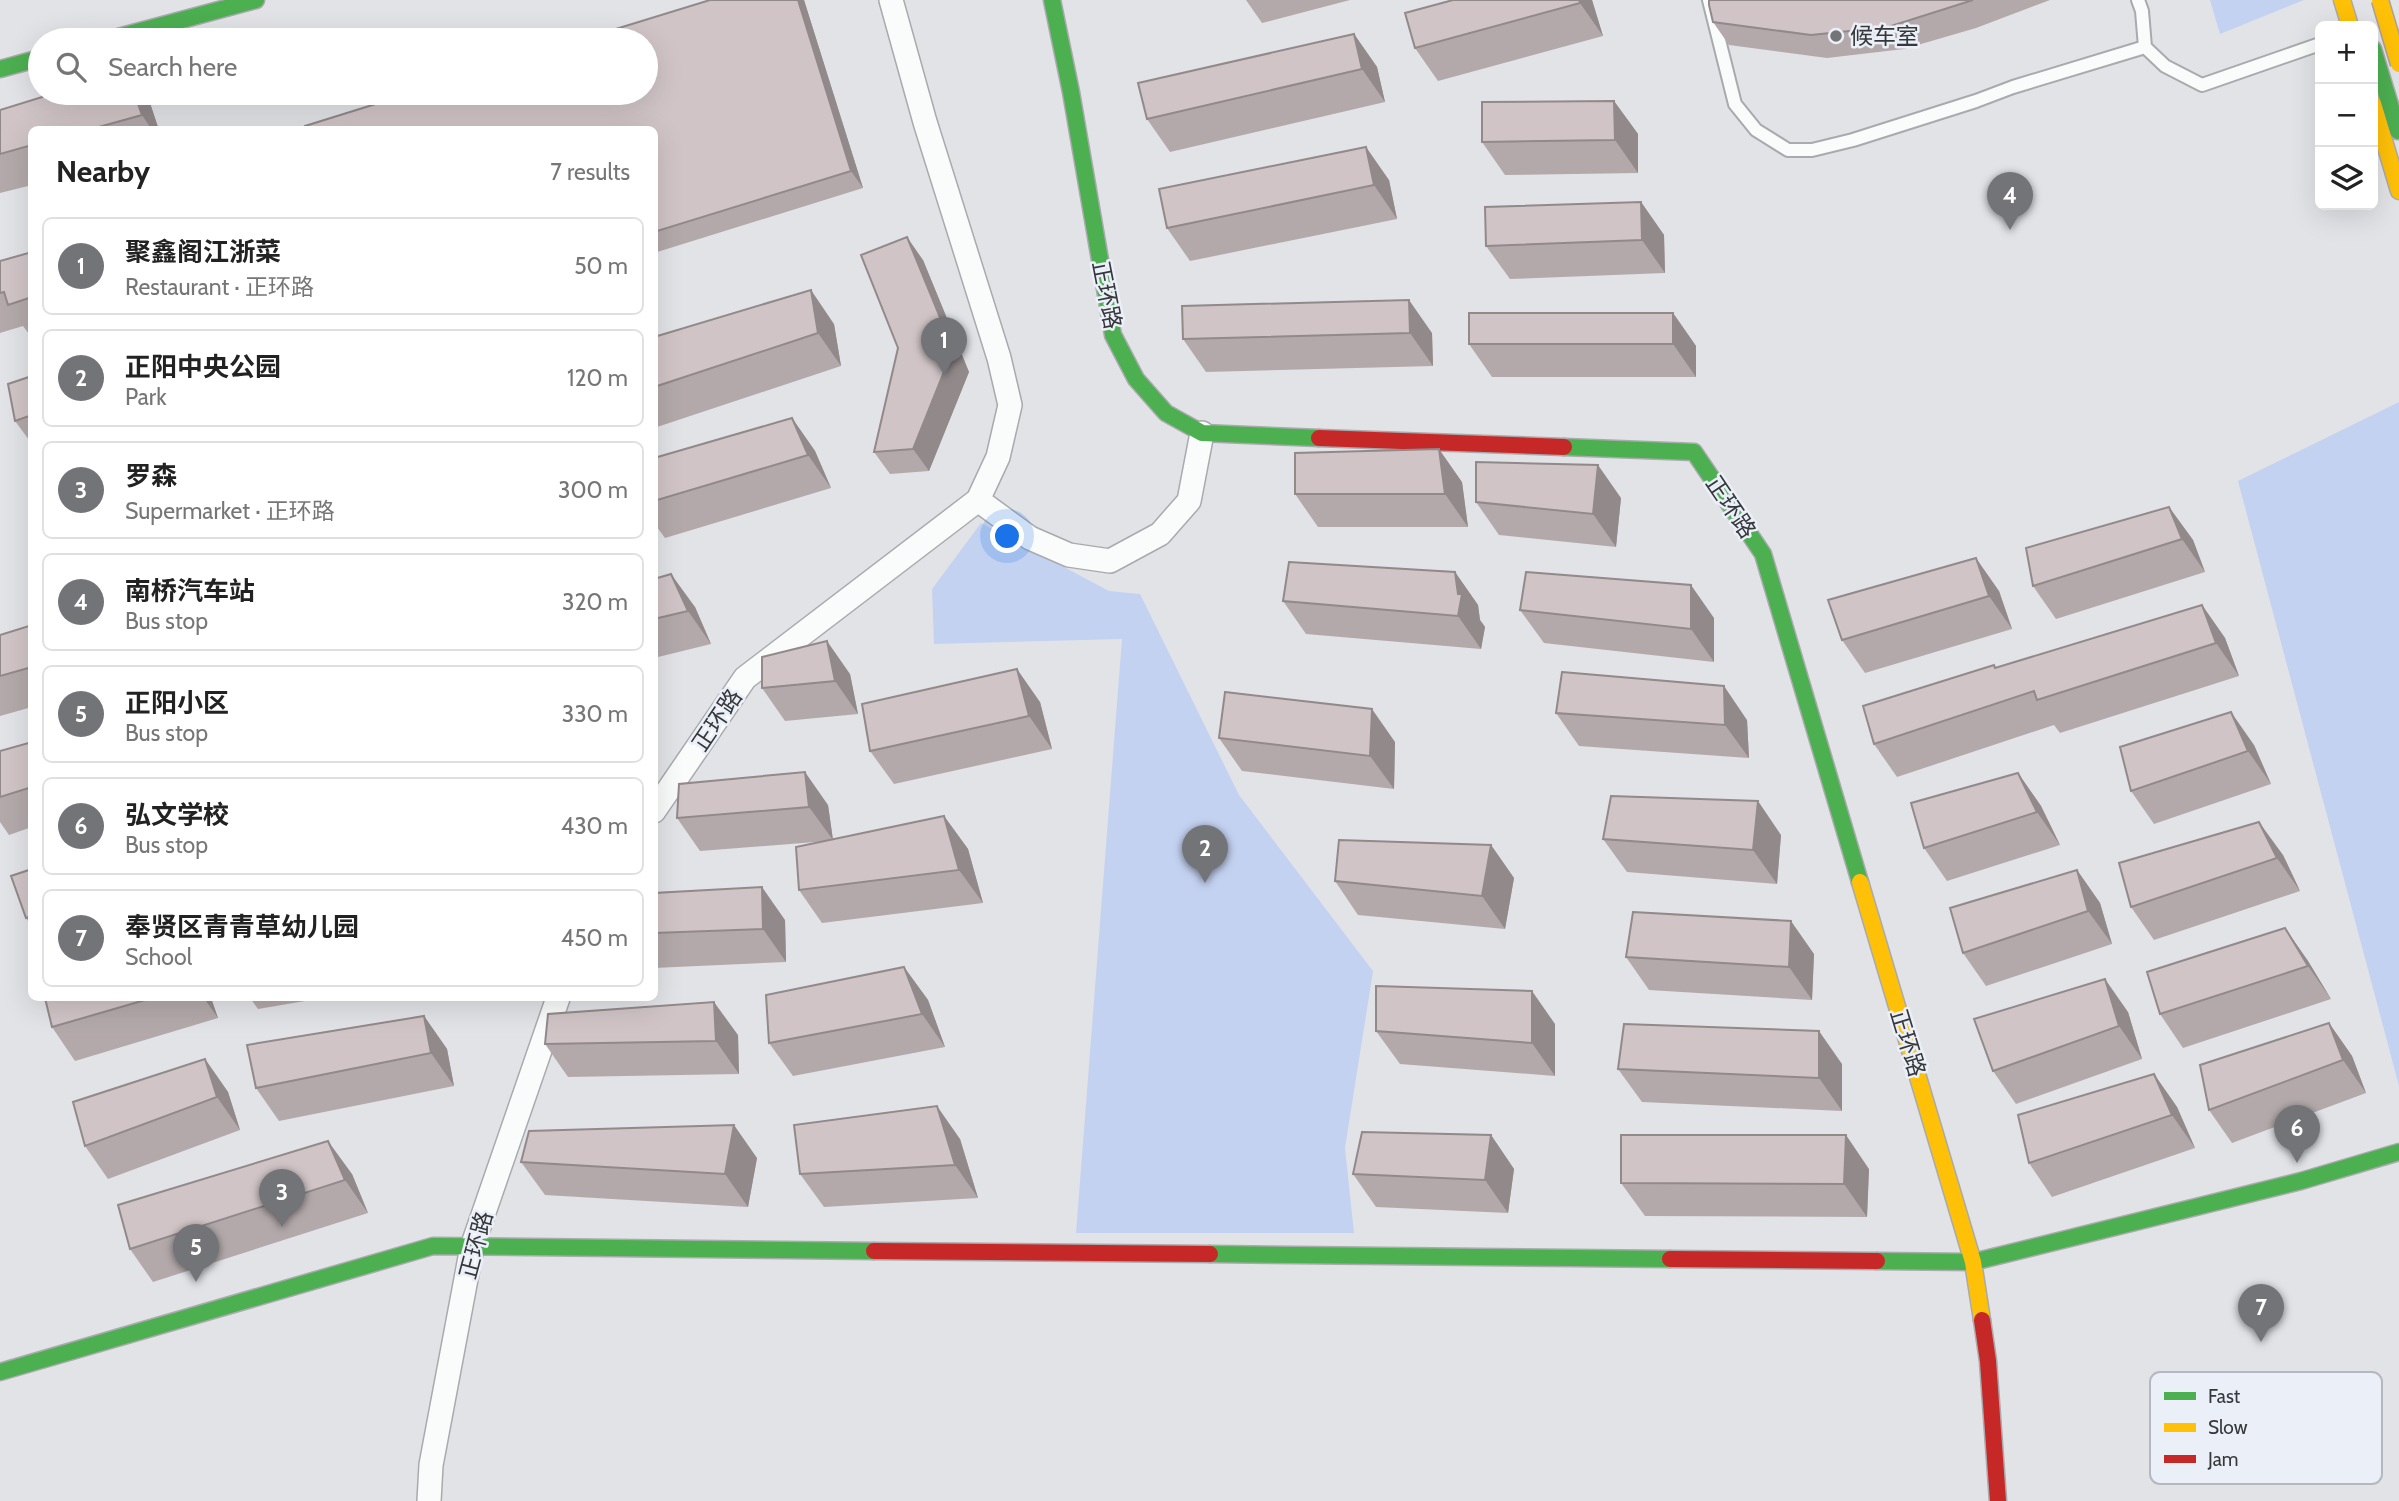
<!DOCTYPE html>
<html lang="en">
<head>
<meta charset="utf-8">
<style>
	body { margin:0; font-family:Cabin,"Noto Sans SC",sans-serif; background:#f2f2f2; color:#222 }
	.controls { position:absolute; right:21px; top:21px; display:grid; overflow:hidden; border-radius:10px; box-shadow:0 7px 28px #0002 }
	.controls button { width:63px; height:63px; display:grid; place-items:center; padding:0; border:0; border-bottom:2px solid #e0e0e0; background:#fff; color:#222; font:35px sans-serif }
	.you { position:absolute; left:1008px; top:537px; width:24px; height:24px; margin:-18px; border:5px solid #fff; border-radius:50%; background:#1a73e8; box-shadow:0 0 0 10px #1a73e833 }
	.badge { display:grid; place-items:center; width:46px; height:46px; border-radius:50%; background:#727477; color:#fff; font-size:23px; font-weight:700 }
	.pin { position:absolute; translate:-50% -58px; filter:drop-shadow(0 2px 4px #0008) }
	.pin::after { content:''; position:absolute; top:37px; width:24px; height:21px; background:inherit; clip-path:polygon(0 0,100% 0,50% 100%) }
	.list { margin:0; padding:0; list-style:none }
	h2 { display:flex; justify-content:space-between; align-items:center; height:91px; margin:0; padding:0 28px; font-size:30px }
	h2 small { font-size:23px; font-weight:400; color:#767676 }
	.list li { display:grid; grid-template-columns:46px 1fr auto; gap:21px; align-items:center; box-sizing:border-box; height:98px; margin:0 14px 14px; padding:0 14px; border:2px solid #e0e0e0; border-radius:10px }
	.list b { display:block; font-size:26px; white-space:nowrap }
	.list p { margin:0; font-size:23px; white-space:nowrap; color:#767676 }
	.list em { font-size:23px; font-style:normal; color:#767676 }
	.icon { flex:none; width:38px; height:38px; fill:none; stroke:currentColor; stroke-width:2; stroke-linecap:round; stroke-linejoin:round }
	.map { position:relative; flex:none; width:2399px; height:1501px; overflow:hidden }
	.search { position:absolute; background:#fff; box-shadow:0 7px 28px #0002; left:28px; top:28px; width:630px; height:77px; display:flex; align-items:center; gap:18px; box-sizing:border-box; padding:0 24px; border-radius:38px; color:#767676; font-size:26px }
	.panel { position:absolute; background:#fff; box-shadow:0 7px 28px #0002; left:28px; top:126px; width:630px; height:875px; border-radius:10px }
	.map>svg:first-child { display:block }
</style>
</head>
<body>
<div class="map">
<svg width="2399" height="1501" viewBox="0 0 2399 1501">
	<rect width="100%" height="100%" fill="#e1e3e7"/>
	<path fill="#c4d2f1" d="M 2210,0 L 2304,0 L 2220,34 Z
		M 2399,402 L 2399,1086 L 2238,481 Z
		M 981,523 L 1109,591 L 1140,594 L 1239,795 L 1373,971 L 1345,1148 L 1354,1233 L 1076,1233 L 1122,639 L 934,644 L 932,589 Z"/>
	<g fill="none" stroke-linecap="round" stroke-linejoin="round">
		<g stroke="#a9aaad" stroke-width="16">
			<path id="lane" d="M 1709,0 L 1735,104 L 1756,130 L 1788,150 L 1812,150 L 1853,140 L 1976,101 L 2013,87 L 2145,47
				M 2138,0 L 2142,11 L 2145,47 L 2165,66 L 2202,85 L 2320,44"/>
		</g>
		<g stroke="#a9aaad" stroke-width="26">
			<path id="street" d="M 978,500 L 1030,538 L 1069,555 L 1110,561 L 1160,534 L 1189,501 L 1202,433
				M 654,811 L 745,678 L 978,500 L 998,457 L 1010,405 L 999,358 L 925,122 L 891,0
				M 429,1501 L 431,1465 L 472,1247 L 558,998"/>
		</g>
		<g stroke="#a9aaad" stroke-width="19">
			<path id="fast" d="M 1052,0 L 1071,92 L 1113,335 L 1136,379 L 1166,413 L 1202,433 L 1319,438
				M 107,40 L 256,0
				M 2373,49 L 2398,131
				M 0,69 L 40,58
				M 1564,447 L 1694,452 L 1763,554 L 1860,882
				M 1210,1254 L 1670,1259
				M 1877,1261 L 1973,1262 L 2301,1181 L 2399,1152
				M 0,1372 L 433,1246 L 874,1251"/>
		</g>
		<g stroke="#a9aaad" stroke-width="19">
			<path id="slow" d="M 2342,0 L 2350,26
				M 2373,104 L 2399,191
				M 1860,882 L 1973,1262 L 1982,1320"/>
		</g>
		<g stroke="#a9aaad" stroke-width="19">
			<path id="jam" d="M 1319,438 L 1564,447
				M 874,1251 L 1210,1254
				M 1670,1259 L 1877,1261
				M 1982,1320 L 1988,1361 L 1998,1501"/>
		</g>
		<use href="#lane" stroke="#fafbfb" stroke-width="12"/>
		<use href="#street" stroke="#fafbfb" stroke-width="23"/>
		<use href="#fast" stroke="#4caf50" stroke-width="16"/>
		<use href="#slow" stroke="#ffc107" stroke-width="16"/>
		<use href="#jam" stroke="#c62828" stroke-width="16"/>
		<g stroke="#ae9e9f" stroke-width="19" stroke-linecap="butt">
			<path id="slow-bridge" d="M 2380,0 L 2399,64"/>
		</g>
		<use href="#slow-bridge" stroke="#ffc107" stroke-width="16"/>
	</g>
	<path fill="#b3a9aa" d="M 804,0 L 863,188 L 654,253 L 654,130 Z
		M 1246,0 L 1350,0 L 1262,23 Z
		M 1453,0 L 1592,0 L 1603,36 L 1438,81 L 1415,48 Z
		M 1709,0 L 2050,0 L 1976,28 L 1904,49 L 1827,58 L 1729,45 L 1713,22 Z
		M 1354,34 L 1377,67 L 1385,102 L 1170,152 L 1147,119 Z
		M 1614,101 L 1638,134 L 1638,173 L 1505,175 L 1482,142 Z
		M 150,103 L 159,130 L 32,130 L 32,185 L 0,193 L 0,110 Z
		M 1389,180 L 1397,219 L 1190,261 L 1167,228 Z
		M 1641,202 L 1664,235 L 1665,273 L 1510,279 L 1486,246 Z
		M 32,252 L 32,338 L 23,326 L 0,333 L 0,261 Z
		M 923,260 L 969,372 L 929,471 L 890,474 L 874,452 Z
		M 1182,306 L 1432,333 L 1433,366 L 1206,372 L 1183,339 Z
		M 1673,313 L 1696,346 L 1696,377 L 1492,377 L 1469,344 Z
		M 834,324 L 841,366 L 654,428 L 654,337 Z
		M 32,376 L 32,444 L 15,421 Z
		M 792,418 L 815,451 L 831,488 L 665,538 L 654,523 L 654,458 Z
		M 1462,482 L 1468,527 L 1318,527 L 1295,494 Z
		M 1621,498 L 1616,547 L 1499,535 L 1476,502 Z
		M 2169,507 L 2193,540 L 2205,572 L 2056,619 L 2033,586 Z
		M 1455,572 L 1478,605 L 1480,620 L 1485,627 L 1481,649 L 1306,634 L 1283,601 Z
		M 654,579 L 695,607 L 711,644 L 654,658 Z
		M 1999,591 L 2012,629 L 1865,673 L 1842,640 Z
		M 2202,605 L 2225,638 L 2239,676 L 2060,733 L 2054,725 L 1897,777 L 1874,744 L 1996,668 Z
		M 1520,610 L 1714,618 L 1714,662 L 1544,643 Z
		M 32,625 L 32,707 L 0,716 L 0,635 Z
		M 850,674 L 858,714 L 785,721 L 762,688 Z
		M 1040,702 L 1052,749 L 894,784 L 870,751 Z
		M 1556,713 L 1747,720 L 1749,758 L 1579,746 Z
		M 1219,738 L 1395,742 L 1394,789 L 1242,771 Z
		M 32,742 L 32,827 L 9,835 L 0,822 L 0,751 Z
		M 2254,745 L 2271,784 L 2154,824 L 2131,791 Z
		M 2018,773 L 2041,806 L 2060,845 L 1947,881 L 1924,848 Z
		M 828,805 L 833,840 L 944,816 L 968,849 L 983,903 L 822,923 L 799,890 L 828,841 L 700,851 L 677,818 Z
		M 1781,835 L 1777,884 L 1627,872 L 1603,839 Z
		M 1491,845 L 1514,878 L 1505,929 L 1358,915 L 1335,881 Z
		M 2283,855 L 2300,891 L 2154,940 L 2131,907 Z
		M 32,869 L 32,927 L 26,918 Z
		M 2077,870 L 2100,903 L 2112,944 L 1986,986 L 1963,953 Z
		M 654,893 L 785,920 L 786,962 L 654,968 Z
		M 2285,928 L 2308,961 L 2331,999 L 2183,1048 L 2160,1014 Z
		M 1814,954 L 1812,1000 L 1649,990 L 1626,957 Z
		M 904,967 L 928,1000 L 945,1047 L 793,1076 L 769,1043 Z
		M 45,998 L 211,998 L 218,1018 L 75,1061 L 52,1027 Z
		M 250,998 L 323,998 L 258,1009 Z
		M 2128,1012 L 2142,1059 L 2016,1104 L 1993,1071 Z
		M 424,1016 L 447,1049 L 454,1086 L 279,1121 L 256,1088 Z
		M 2329,1023 L 2352,1056 L 2366,1093 L 2232,1143 L 2209,1110 Z
		M 1555,1024 L 1555,1076 L 1400,1064 L 1376,1031 Z
		M 738,1035 L 739,1074 L 568,1077 L 545,1044 Z
		M 205,1059 L 228,1092 L 240,1130 L 108,1179 L 85,1146 Z
		M 1842,1064 L 1842,1111 L 1642,1102 L 1618,1069 Z
		M 2154,1074 L 2177,1107 L 2195,1148 L 2052,1197 L 2029,1163 Z
		M 1491,1135 L 1514,1169 L 1508,1213 L 1376,1207 L 1353,1174 Z
		M 960,1139 L 978,1198 L 824,1207 L 800,1174 Z
		M 757,1158 L 748,1207 L 545,1195 L 521,1162 Z
		M 1869,1169 L 1867,1217 L 1645,1216 L 1621,1183 Z
		M 352,1174 L 368,1213 L 153,1282 L 130,1249 Z"/>
	<path fill="#92898b" d="M 798,0 L 804,0 L 863,188 L 851,171 Z
		M 1579,0 L 1592,0 L 1603,36 L 1580,3 Z
		M 1354,34 L 1377,67 L 1385,102 L 1362,69 Z
		M 134,93 L 142,93 L 150,103 L 159,130 L 152,130 L 142,115 Z
		M 1614,101 L 1638,134 L 1638,173 L 1615,140 Z
		M 1366,147 L 1389,180 L 1397,219 L 1374,185 Z
		M 1641,202 L 1664,235 L 1665,273 L 1642,240 Z
		M 907,237 L 923,260 L 969,372 L 929,471 L 913,449 Z
		M 811,290 L 834,324 L 841,366 L 818,333 Z
		M 1409,300 L 1432,333 L 1433,366 L 1410,333 Z
		M 1673,313 L 1696,346 L 1696,377 L 1673,344 Z
		M 792,418 L 815,451 L 831,488 L 808,455 Z
		M 1439,449 L 1462,482 L 1468,527 L 1445,494 Z
		M 1598,465 L 1621,498 L 1616,547 L 1593,514 Z
		M 2169,507 L 2193,540 L 2205,572 L 2182,539 Z
		M 1976,558 L 1999,591 L 2012,629 L 1989,596 Z
		M 1455,572 L 1478,605 L 1480,620 L 1485,627 L 1481,649 L 1458,616 L 1458,594 Z
		M 671,574 L 695,607 L 711,644 L 688,611 Z
		M 1691,585 L 1714,618 L 1714,662 L 1691,629 Z
		M 2202,605 L 2225,638 L 2239,676 L 2216,643 Z
		M 827,641 L 850,674 L 858,714 L 835,681 Z
		M 1017,669 L 1040,702 L 1052,749 L 1029,716 Z
		M 1724,686 L 1747,720 L 1749,758 L 1725,725 Z
		M 1372,709 L 1395,742 L 1394,789 L 1370,756 Z
		M 2231,712 L 2254,745 L 2271,784 L 2248,751 Z
		M 805,772 L 828,805 L 833,840 L 809,807 Z
		M 2018,773 L 2041,806 L 2060,845 L 2037,812 Z
		M 1758,801 L 1781,835 L 1777,884 L 1753,850 Z
		M 944,816 L 968,849 L 983,903 L 959,870 Z
		M 2259,822 L 2283,855 L 2300,891 L 2277,858 Z
		M 1491,845 L 1514,878 L 1505,929 L 1482,896 Z
		M 2077,870 L 2100,903 L 2112,944 L 2088,911 Z
		M 762,887 L 785,920 L 786,962 L 763,929 Z
		M 1791,921 L 1814,954 L 1812,1000 L 1789,967 Z
		M 2285,928 L 2308,961 L 2331,999 L 2308,966 Z
		M 904,967 L 928,1000 L 945,1047 L 922,1014 Z
		M 2105,979 L 2128,1012 L 2142,1059 L 2119,1026 Z
		M 1532,991 L 1555,1024 L 1555,1076 L 1532,1043 Z
		M 204,998 L 211,998 L 218,1018 Z
		M 714,1002 L 738,1035 L 739,1074 L 716,1041 Z
		M 424,1016 L 447,1049 L 454,1086 L 431,1053 Z
		M 2329,1023 L 2352,1056 L 2366,1093 L 2343,1060 Z
		M 1819,1031 L 1842,1064 L 1842,1111 L 1819,1078 Z
		M 205,1059 L 228,1092 L 240,1130 L 217,1097 Z
		M 2154,1074 L 2177,1107 L 2195,1148 L 2172,1115 Z
		M 937,1106 L 960,1139 L 978,1198 L 955,1165 Z
		M 734,1125 L 757,1158 L 748,1207 L 725,1174 Z
		M 1491,1135 L 1514,1169 L 1508,1213 L 1485,1180 Z
		M 1846,1135 L 1869,1169 L 1867,1217 L 1844,1184 Z
		M 328,1141 L 352,1174 L 368,1213 L 345,1180 Z"/>
	<path fill="#d0c4c6" stroke="#92898b" stroke-width="2" d="M 710,0 L 798,0 L 851,171 L 654,232 L 654,130 L 306,130 L 305,126 L 411,93 L 646,93 L 646,40 L 580,40 Z
		M 1453,0 L 1579,0 L 1580,3 L 1415,48 L 1405,13 Z
		M 1709,0 L 1973,0 L 1888,27 L 1811,35 L 1713,22 L 1709,5 Z
		M 1354,34 L 1362,69 L 1147,119 L 1138,83 Z
		M 55,93 L 134,93 L 142,115 L 88,130 L 32,130 L 32,145 L 0,154 L 0,110 Z
		M 1614,101 L 1615,140 L 1482,142 L 1482,102 Z
		M 1366,147 L 1374,185 L 1167,228 L 1159,189 Z
		M 1641,202 L 1642,240 L 1486,246 L 1485,207 Z
		M 907,237 L 953,349 L 913,449 L 874,452 L 898,348 L 861,255 Z
		M 32,252 L 32,297 L 8,305 L 4,292 L 0,293 L 0,261 Z
		M 811,290 L 818,333 L 654,387 L 654,337 Z
		M 1409,300 L 1410,333 L 1183,339 L 1182,306 Z
		M 1469,313 L 1673,313 L 1673,344 L 1469,344 Z
		M 32,376 L 32,415 L 15,421 L 8,384 Z
		M 792,418 L 808,455 L 654,501 L 654,458 Z
		M 1439,449 L 1445,494 L 1295,494 L 1295,453 Z
		M 1476,462 L 1598,465 L 1593,514 L 1476,502 Z
		M 2169,507 L 2182,539 L 2033,586 L 2026,548 Z
		M 1976,558 L 1989,596 L 1842,640 L 1828,600 Z
		M 1289,562 L 1455,572 L 1458,594 L 1462,594 L 1458,616 L 1283,601 Z
		M 1526,572 L 1691,585 L 1691,629 L 1520,610 Z
		M 671,574 L 688,611 L 654,619 L 654,579 Z
		M 2202,605 L 2216,643 L 2037,700 L 2034,691 L 1874,744 L 1863,706 L 1994,665 L 1995,668 Z
		M 32,625 L 32,667 L 0,676 L 0,635 Z
		M 827,641 L 835,681 L 762,688 L 762,657 Z
		M 1017,669 L 1029,716 L 870,751 L 862,704 Z
		M 1562,672 L 1724,686 L 1725,725 L 1556,713 Z
		M 1225,692 L 1372,709 L 1370,756 L 1219,738 Z
		M 2231,712 L 2248,751 L 2131,791 L 2120,747 Z
		M 32,742 L 32,787 L 0,797 L 0,751 Z
		M 805,772 L 809,807 L 677,818 L 679,784 Z
		M 2018,773 L 2037,812 L 1924,848 L 1911,803 Z
		M 1611,796 L 1758,801 L 1753,850 L 1603,839 Z
		M 944,816 L 959,870 L 799,890 L 796,847 Z
		M 2259,822 L 2277,858 L 2131,907 L 2119,863 Z
		M 1339,840 L 1491,845 L 1482,896 L 1335,881 Z
		M 32,869 L 32,916 L 26,918 L 11,876 Z
		M 2077,870 L 2088,911 L 1963,953 L 1950,908 Z
		M 762,887 L 763,929 L 654,933 L 654,893 Z
		M 1633,912 L 1791,921 L 1789,967 L 1626,957 Z
		M 2285,928 L 2308,966 L 2160,1014 L 2147,972 Z
		M 904,967 L 922,1014 L 769,1043 L 766,995 Z
		M 2105,979 L 2119,1026 L 1993,1071 L 1974,1019 Z
		M 1376,986 L 1532,991 L 1532,1043 L 1376,1031 Z
		M 45,998 L 152,998 L 52,1027 Z
		M 714,1002 L 716,1041 L 545,1044 L 548,1014 Z
		M 424,1016 L 431,1053 L 256,1088 L 247,1045 Z
		M 2329,1023 L 2343,1060 L 2209,1110 L 2200,1065 Z
		M 1624,1024 L 1819,1031 L 1819,1078 L 1618,1069 Z
		M 205,1059 L 217,1097 L 85,1146 L 73,1102 Z
		M 2154,1074 L 2172,1115 L 2029,1163 L 2018,1115 Z
		M 937,1106 L 955,1165 L 800,1174 L 794,1125 Z
		M 734,1125 L 725,1174 L 521,1162 L 529,1131 Z
		M 1362,1132 L 1491,1135 L 1485,1180 L 1353,1174 Z
		M 1621,1135 L 1846,1135 L 1844,1184 L 1621,1183 Z
		M 328,1141 L 345,1180 L 130,1249 L 118,1205 Z"/>
	<circle fill="#727477" stroke="#ebeff7" stroke-width="2.5" cx="1836" cy="36" r="7"/>
	<g text-anchor="middle" stroke-width="5" stroke-linejoin="round" paint-order="stroke">
		<g font-size="23" fill="#36383b" stroke="#ebeff7" text-anchor="start">
			<text x="1850" y="44">候车室</text>
		</g>
		<g font-size="23" fill="#36383b" stroke="#ebeff7">
			<text transform="translate(1107 295) rotate(79)" y="8">正环路</text>
			<text transform="translate(1731 507) rotate(56)" y="8">正环路</text>
			<text transform="translate(717 720) rotate(-56)" y="8">正环路</text>
			<text transform="translate(1908 1043) rotate(73)" y="8">正环路</text>
			<text transform="translate(476 1245) rotate(-75)" y="8">正环路</text>
		</g>
	</g>
	<rect x="2150" y="1372" width="232" height="112" rx="10" fill="#ebeff7" stroke="#b5b8bf" stroke-width="2"/>
	<rect x="2164" y="1392" width="32" height="8" fill="#4caf50"/>
	<rect x="2164" y="1423" width="32" height="9" fill="#ffc107"/>
	<rect x="2164" y="1455" width="32" height="8" fill="#c62828"/>
	<g font-size="19" fill="#36383b">
		<text x="2208" y="1403">Fast</text>
		<text x="2208" y="1434">Slow</text>
		<text x="2208" y="1466">Jam</text>
	</g>
</svg>
<div class="controls">
<button>+</button>
<button>−</button>
<button><svg class="icon" aria-label="layers" viewBox="0 0 24 24"><path d="M12 4l9 5-9 5-9-5zM3 14l9 5 9-5"/></svg></button>
</div>
<div class="you"></div>
<div class="pin badge" style="left:944px;top:375px">1</div>
<div class="pin badge" style="left:1205px;top:883px">2</div>
<div class="pin badge" style="left:282px;top:1227px">3</div>
<div class="pin badge" style="left:2010px;top:230px">4</div>
<div class="pin badge" style="left:196px;top:1282px">5</div>
<div class="pin badge" style="left:2297px;top:1163px">6</div>
<div class="pin badge" style="left:2261px;top:1342px">7</div>
<div class="search"><svg class="icon" aria-label="search" viewBox="0 0 24 24"><circle cx="10" cy="10" r="6"/><path d="M15 15l6 6"/></svg>Search here</div>
<section class="panel">
<h2>Nearby<small>7 results</small></h2>
<ul class="list">
<li><span class="badge">1</span><div><b>聚鑫阁江浙菜</b><p>Restaurant · 正环路</p></div><em>50 m</em></li>
<li><span class="badge">2</span><div><b>正阳中央公园</b><p>Park</p></div><em>120 m</em></li>
<li><span class="badge">3</span><div><b>罗森</b><p>Supermarket · 正环路</p></div><em>300 m</em></li>
<li><span class="badge">4</span><div><b>南桥汽车站</b><p>Bus stop</p></div><em>320 m</em></li>
<li><span class="badge">5</span><div><b>正阳小区</b><p>Bus stop</p></div><em>330 m</em></li>
<li><span class="badge">6</span><div><b>弘文学校</b><p>Bus stop</p></div><em>430 m</em></li>
<li><span class="badge">7</span><div><b>奉贤区青青草幼儿园</b><p>School</p></div><em>450 m</em></li>
</ul>
</section>
</div>
</body>
</html>
